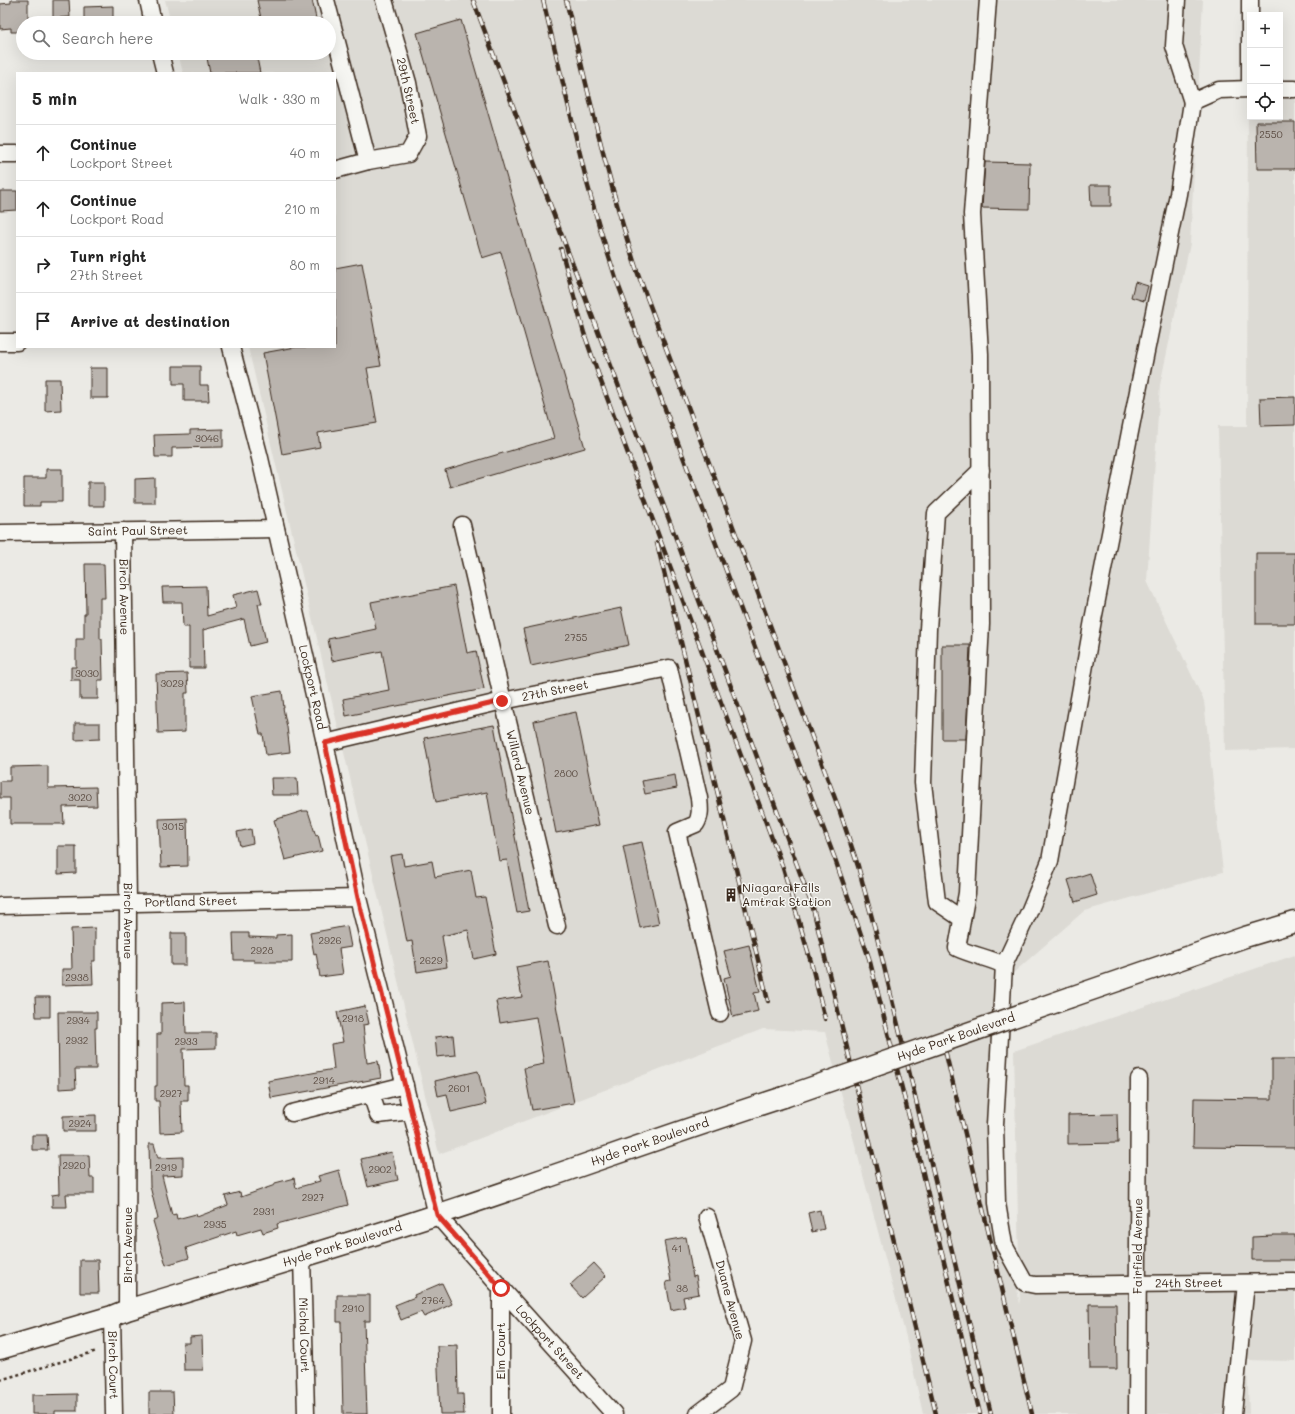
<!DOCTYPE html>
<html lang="en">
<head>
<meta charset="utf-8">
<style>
	body { margin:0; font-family:Mali,sans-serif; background:#f6f6f6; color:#222 }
	.controls { position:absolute; right:12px; top:12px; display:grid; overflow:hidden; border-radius:0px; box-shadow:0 4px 16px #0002 }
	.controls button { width:36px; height:36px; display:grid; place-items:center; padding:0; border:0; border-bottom:1px solid #e0e0e0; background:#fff; color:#222; font:20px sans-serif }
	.stop { position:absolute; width:12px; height:12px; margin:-9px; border:3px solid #d93025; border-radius:50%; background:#fff }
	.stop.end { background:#d93025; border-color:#fff; box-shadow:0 1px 4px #0008 }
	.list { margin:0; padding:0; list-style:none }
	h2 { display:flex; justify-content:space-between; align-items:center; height:52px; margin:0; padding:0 16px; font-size:17px }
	h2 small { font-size:13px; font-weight:400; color:#767676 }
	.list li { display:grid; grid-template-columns:26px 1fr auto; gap:12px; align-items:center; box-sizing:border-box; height:56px; padding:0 16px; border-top:1px solid #e0e0e0 }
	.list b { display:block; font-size:15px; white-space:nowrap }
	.list p { margin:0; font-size:13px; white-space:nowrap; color:#767676 }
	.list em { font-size:13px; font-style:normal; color:#767676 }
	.icon { flex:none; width:22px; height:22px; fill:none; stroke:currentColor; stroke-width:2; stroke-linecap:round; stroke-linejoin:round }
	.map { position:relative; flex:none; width:1295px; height:1414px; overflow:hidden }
	.search { position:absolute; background:#fff; box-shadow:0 4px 16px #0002; left:16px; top:16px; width:320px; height:44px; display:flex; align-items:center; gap:10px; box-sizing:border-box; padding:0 14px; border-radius:22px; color:#767676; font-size:15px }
	.panel { position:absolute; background:#fff; box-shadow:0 4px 16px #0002; left:16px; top:72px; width:320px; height:276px; border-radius:0px }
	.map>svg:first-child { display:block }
</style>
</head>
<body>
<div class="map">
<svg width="1295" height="1414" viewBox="0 0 1295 1414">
	<rect width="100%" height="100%" fill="#ebeae5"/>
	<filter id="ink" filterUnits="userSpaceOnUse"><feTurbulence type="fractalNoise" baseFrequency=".025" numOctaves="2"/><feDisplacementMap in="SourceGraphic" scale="8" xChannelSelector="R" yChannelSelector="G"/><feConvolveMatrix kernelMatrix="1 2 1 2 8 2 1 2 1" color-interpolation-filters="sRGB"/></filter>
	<g filter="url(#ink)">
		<path fill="#dcdad4" d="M 165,0 L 1203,0 L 1190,244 L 1160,385 L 1147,581 L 1204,701 L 1223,872 L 1084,911 L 1012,974 L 1003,1075 L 1003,1219 L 1020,1304 L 1014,1051 L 1295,955 L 1295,1361 L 1247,1360 L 1249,1414 L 923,1414 L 906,1337 L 825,1032 L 763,1029 L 439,1154 L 248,347 L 335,347 L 335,73 L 183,73 L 178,53 L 329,53 L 329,23 L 171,23 Z
			M 1248,93 L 1250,93 L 1250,117 L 1280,117 L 1280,93 L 1295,93 L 1295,749 L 1225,751 L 1218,426 L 1247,426 Z"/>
		<path fill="#bab4ae" stroke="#3b2a1e" d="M 11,0 L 28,0 L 28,23 L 23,23 L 23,32 L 11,32 L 11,28 L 0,29 L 0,4 L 11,3 Z
			M 53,0 L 69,0 L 70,17 L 53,18 Z
			M 257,0 L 312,0 L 317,23 L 262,23 Z
			M 113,6 L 113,23 L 84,23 L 84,7 Z
			M 461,20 L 585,448 L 450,487 L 445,470 L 554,438 L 501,252 L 482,258 L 417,33 Z
			M 206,53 L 256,53 L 260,73 L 210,73 Z
			M 1256,122 L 1295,122 L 1295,169 L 1257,169 Z
			M 985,162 L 1030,163 L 1029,209 L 982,208 Z
			M 1090,185 L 1111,185 L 1111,206 L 1091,206 Z
			M 0,191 L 17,191 L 17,210 L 0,211 Z
			M 362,263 L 381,366 L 367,368 L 377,423 L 318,433 L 320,447 L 282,454 L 263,353 L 296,347 L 335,347 L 335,268 Z
			M 1135,282 L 1148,286 L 1144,301 L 1131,297 Z
			M 173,366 L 200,366 L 200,385 L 208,385 L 209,401 L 184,401 L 184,384 L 173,384 Z
			M 90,368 L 108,368 L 108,398 L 90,398 Z
			M 45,379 L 60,379 L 61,410 L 45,411 Z
			M 1295,397 L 1295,425 L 1261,426 L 1260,398 Z
			M 223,429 L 223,447 L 172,448 L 172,457 L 155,457 L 154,435 L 190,434 L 190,430 Z
			M 46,469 L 62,469 L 62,502 L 40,502 L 40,506 L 24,506 L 24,478 L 46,478 Z
			M 155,478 L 155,503 L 135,503 L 135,479 Z
			M 88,482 L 104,482 L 104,506 L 88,506 Z
			M 1256,553 L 1295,553 L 1295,624 L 1256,624 Z
			M 85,564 L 104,564 L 105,598 L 100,598 L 100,639 L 102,639 L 103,680 L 98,680 L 98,699 L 80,699 L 80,680 L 71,680 L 71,667 L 76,667 L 76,639 L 84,639 L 84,614 L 86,614 Z
			M 206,586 L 207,616 L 236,608 L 233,595 L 258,589 L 262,604 L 258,604 L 266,642 L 250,646 L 244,619 L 203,630 L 204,668 L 189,668 L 189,627 L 183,627 L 182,602 L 163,602 L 162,587 Z
			M 454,586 L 467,653 L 476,651 L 484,689 L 346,716 L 343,699 L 389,690 L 382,651 L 332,661 L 328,639 L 376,629 L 371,602 Z
			M 621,608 L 629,645 L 531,666 L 523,629 Z
			M 942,645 L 970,645 L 966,739 L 942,739 Z
			M 187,673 L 188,693 L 185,693 L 185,732 L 158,733 L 156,674 Z
			M 282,691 L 284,708 L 283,708 L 287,727 L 290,752 L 266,755 L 263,734 L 260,734 L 252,696 Z
			M 576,712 L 599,825 L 556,833 L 534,721 Z
			M 75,723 L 100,723 L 100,739 L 75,740 Z
			M 494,725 L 529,911 L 517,913 L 507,860 L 499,861 L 487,792 L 436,802 L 424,738 Z
			M 48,766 L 48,788 L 96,787 L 97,806 L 63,807 L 64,824 L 10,824 L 10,798 L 0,798 L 0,781 L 10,781 L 10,767 Z
			M 675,775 L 677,788 L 645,794 L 642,781 Z
			M 271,778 L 297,778 L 298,795 L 272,795 Z
			M 303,811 L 308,811 L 316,836 L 318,835 L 322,851 L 285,860 L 274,820 Z
			M 187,818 L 188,866 L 161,867 L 159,819 Z
			M 251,829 L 253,843 L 240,846 L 237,832 Z
			M 642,842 L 659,924 L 640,928 L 623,846 Z
			M 58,846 L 76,846 L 76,873 L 58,874 Z
			M 402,854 L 404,866 L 432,861 L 435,877 L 471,870 L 476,898 L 485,897 L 496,954 L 474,959 L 468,930 L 442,936 L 447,967 L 417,972 L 412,941 L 407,942 L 390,856 Z
			M 1090,873 L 1097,895 L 1075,902 L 1068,880 Z
			M 347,926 L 351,947 L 339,949 L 343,974 L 320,977 L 316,953 L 314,954 L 310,933 Z
			M 95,928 L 95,961 L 92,961 L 93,984 L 62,985 L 62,969 L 72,969 L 71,929 Z
			M 171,933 L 186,933 L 186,965 L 171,965 Z
			M 233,933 L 249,933 L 249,937 L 276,938 L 276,935 L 292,934 L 292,962 L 254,962 L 254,960 L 234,960 Z
			M 749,945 L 760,992 L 754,993 L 758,1011 L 733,1017 L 724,978 L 731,976 L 724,951 Z
			M 548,961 L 574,1103 L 532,1110 L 524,1068 L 544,1064 L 536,1017 L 500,1023 L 496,1001 L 522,997 L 516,967 Z
			M 35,997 L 50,997 L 50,1017 L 36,1017 Z
			M 185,1002 L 186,1033 L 216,1033 L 216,1048 L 183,1049 L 184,1085 L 188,1085 L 188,1101 L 181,1101 L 182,1132 L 160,1133 L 159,1101 L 155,1101 L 155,1086 L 157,1086 L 157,1034 L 161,1034 L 161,1003 Z
			M 365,1006 L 369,1024 L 363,1025 L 367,1063 L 378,1061 L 381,1078 L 271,1098 L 268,1081 L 334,1069 L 331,1044 L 343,1042 L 337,1012 Z
			M 58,1012 L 97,1012 L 97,1028 L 95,1028 L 96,1069 L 75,1069 L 76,1088 L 59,1089 Z
			M 453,1035 L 455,1055 L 437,1057 L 435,1037 Z
			M 1272,1059 L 1295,1059 L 1295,1148 L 1193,1147 L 1194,1098 L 1272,1099 Z
			M 478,1071 L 486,1104 L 451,1112 L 447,1094 L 438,1096 L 435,1081 Z
			M 1117,1114 L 1118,1143 L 1068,1144 L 1068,1115 Z
			M 96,1115 L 96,1131 L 63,1131 L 63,1116 Z
			M 32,1135 L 47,1135 L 48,1150 L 32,1150 Z
			M 149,1144 L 154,1144 L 158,1158 L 183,1157 L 183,1175 L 162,1176 L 172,1215 L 176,1214 L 177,1219 L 196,1214 L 197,1217 L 228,1205 L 225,1196 L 240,1192 L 241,1197 L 275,1185 L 275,1183 L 294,1178 L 296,1188 L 320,1181 L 318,1176 L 339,1170 L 348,1205 L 277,1224 L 278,1228 L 263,1233 L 261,1228 L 237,1235 L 236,1231 L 186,1248 L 189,1258 L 166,1265 L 153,1221 L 158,1219 L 150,1186 Z
			M 392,1152 L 398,1180 L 368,1187 L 361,1159 Z
			M 58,1155 L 89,1155 L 90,1178 L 94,1178 L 94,1194 L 66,1194 L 67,1207 L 52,1207 L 52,1195 L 59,1194 Z
			M 820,1210 L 824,1229 L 812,1232 L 808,1213 Z
			M 1273,1235 L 1295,1235 L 1295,1260 L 1252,1260 L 1252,1237 L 1273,1236 Z
			M 686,1237 L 693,1277 L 696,1276 L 699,1294 L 683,1297 L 685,1307 L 671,1310 L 666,1282 L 671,1281 L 664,1241 Z
			M 80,1260 L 98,1260 L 99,1293 L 80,1293 Z
			M 594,1263 L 606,1276 L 582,1298 L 570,1285 Z
			M 442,1283 L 452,1304 L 424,1317 L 421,1312 L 401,1320 L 395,1305 L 415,1297 L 414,1295 Z
			M 337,1295 L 370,1295 L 370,1321 L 364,1321 L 367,1414 L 343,1414 L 341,1322 L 337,1322 Z
			M 1089,1304 L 1116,1304 L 1117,1369 L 1090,1369 Z
			M 202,1336 L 203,1370 L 184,1370 L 183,1343 L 190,1343 L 190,1337 Z
			M 457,1345 L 458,1394 L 463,1394 L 464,1414 L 440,1414 L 437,1346 Z
			M 149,1392 L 173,1392 L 174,1414 L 149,1414 Z
			M 77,1394 L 77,1411 L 55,1411 L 55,1414 L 32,1414 L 32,1395 Z"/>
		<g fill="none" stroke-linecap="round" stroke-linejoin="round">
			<g stroke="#3b2a1e" stroke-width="19">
				<g id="minor">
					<path d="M 148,0 L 153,23"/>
					<path d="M 326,0 L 368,161"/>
					<path d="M 988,0 L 972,214 L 980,354 L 981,624 L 967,893 L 957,948 C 972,955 989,958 1004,965"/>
					<path d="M 1177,0 L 1174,46 L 1192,102"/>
					<path d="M 1250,0 L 1250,89"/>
					<path d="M 160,53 L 165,73"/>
					<path id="s1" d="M 1250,89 L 1219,90 L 1192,102 L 1178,194 L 1139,386 L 1093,620 L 1050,861 L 1029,912 L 1004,965 L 995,1125 L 997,1203 L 1004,1245 L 1025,1283 L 1035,1285 L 1295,1282"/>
					<path d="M 1280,89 L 1295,89"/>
					<path d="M 0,154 L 17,154"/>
					<path d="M 335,170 L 368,161 L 408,154 L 418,136 L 408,83 L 384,0"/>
					<path d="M 0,342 L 17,342"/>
					<path id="s2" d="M 231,347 L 260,458 L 325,743 L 358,898 L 437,1215 L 501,1288 L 614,1414"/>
					<path id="s3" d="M 462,525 L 503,701 L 557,926"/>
					<path id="s4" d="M 123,531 L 128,903 L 127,1310"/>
					<path id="s5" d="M 0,533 L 276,529"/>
					<path id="s6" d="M 325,743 L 503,701 L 669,668 L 699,798 C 700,808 701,816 696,824 L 677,832 L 720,1013"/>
					<path id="s7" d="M 0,906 L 358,898"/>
					<path d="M 962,919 L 937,902 L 923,783 L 928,629 L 936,513 L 981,470"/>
					<path d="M 371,1094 L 378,1115 L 411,1111"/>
					<path d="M 292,1113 L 405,1085"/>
					<path id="s8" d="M 302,1256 L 306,1414"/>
					<path d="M 501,1288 L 501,1414"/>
					<path id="s9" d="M 112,1316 L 114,1414"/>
					<path d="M 698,1414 L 731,1389 L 743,1341 L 707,1217"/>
					<path id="s10" d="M 1137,1414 L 1139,1079"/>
					<path d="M 1233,1414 L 1246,1283"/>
				</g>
			</g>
			<g stroke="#3b2a1e" stroke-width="23">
				<g id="major">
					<path d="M 1071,997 L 1245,937 L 1295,922"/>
					<path id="s11" d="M 0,1349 L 112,1316 L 127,1310 C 231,1278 336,1248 439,1214 C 555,1176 669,1134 784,1097"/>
				</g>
			</g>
			<path stroke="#3b2a1e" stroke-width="2.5" stroke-dasharray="3 3" stroke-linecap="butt" d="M 0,1380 L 97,1351"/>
			<use href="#minor" stroke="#f6f6f2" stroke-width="16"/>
			<use href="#major" stroke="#f6f6f2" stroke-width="20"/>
			<g stroke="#3b2a1e" stroke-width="4.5">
				<path id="rail" d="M 473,0 L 674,533 L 813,908 L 936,1414
					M 543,0 L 587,183 L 600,229 L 616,279 L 835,859 L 869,958 L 918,1152 L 980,1414
					M 566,0 C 588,91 608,182 637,271 L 839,809 L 858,866 L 876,933 L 991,1414
					M 561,249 L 584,333 L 600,379 L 783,868 L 811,962 L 825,1019
					M 657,543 L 768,1001
					M 945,1050 L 1032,1414"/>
			</g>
			<use href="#rail" stroke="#f6f6f2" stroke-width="3" stroke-dasharray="9" stroke-linecap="butt"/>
			<g stroke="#3b2a1e" stroke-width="23" stroke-linecap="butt">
				<g id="major-bridge">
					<path id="s12" d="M 784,1097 L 1071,997"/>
				</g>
			</g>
			<use href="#major-bridge" stroke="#f6f6f2" stroke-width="20"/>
		</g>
	</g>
	<g fill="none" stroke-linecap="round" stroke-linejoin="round" filter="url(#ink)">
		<path stroke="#d93025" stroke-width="5" d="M 501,1288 L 437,1215 L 358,898 L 325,743 L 502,701"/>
	</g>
	<defs>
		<g id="building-bare" transform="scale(1.08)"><path d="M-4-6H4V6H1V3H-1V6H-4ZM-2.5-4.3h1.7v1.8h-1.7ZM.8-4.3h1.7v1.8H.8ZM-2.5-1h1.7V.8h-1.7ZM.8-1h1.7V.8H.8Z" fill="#3b2a1e" stroke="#f6f6f2" stroke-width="2.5" paint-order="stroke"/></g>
	</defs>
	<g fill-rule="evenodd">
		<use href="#building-bare" x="731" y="895"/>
	</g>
	<g text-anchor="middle" stroke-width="3" stroke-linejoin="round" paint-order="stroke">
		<g font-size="10" fill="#5b4c42">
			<text x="1271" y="138">2550</text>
			<text x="207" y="442">3046</text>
			<text x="576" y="641">2755</text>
			<text x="87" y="677">3030</text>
			<text x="172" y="687">3029</text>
			<text x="566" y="777">2800</text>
			<text x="80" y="801">3020</text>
			<text x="173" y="830">3015</text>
			<text x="330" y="944">2926</text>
			<text x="262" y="954">2928</text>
			<text x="431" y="964">2629</text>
			<text x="77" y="981">2938</text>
			<text x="353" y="1022">2918</text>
			<text x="78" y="1024">2934</text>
			<text x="77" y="1044">2932</text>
			<text x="186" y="1045">2933</text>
			<text x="324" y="1084">2914</text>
			<text x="459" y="1092">2601</text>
			<text x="171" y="1097">2927</text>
			<text x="80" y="1127">2924</text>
			<text x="74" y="1169">2920</text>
			<text x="166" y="1171">2919</text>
			<text x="380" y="1173">2902</text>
			<text x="313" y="1201">2927</text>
			<text x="264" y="1215">2931</text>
			<text x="215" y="1228">2935</text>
			<text x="677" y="1252">41</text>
			<text x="682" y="1292">38</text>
			<text x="433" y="1304">2764</text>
			<text x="353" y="1312">2910</text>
		</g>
		<g font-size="12" fill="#3b2a1e" stroke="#f6f6f2">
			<text transform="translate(408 91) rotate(77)" y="4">29th Street</text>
			<text dy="4" stroke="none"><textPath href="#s5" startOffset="138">Saint Paul Street</textPath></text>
			<text dy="4" stroke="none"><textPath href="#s4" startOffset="66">Birch Avenue</textPath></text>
			<text dy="4" stroke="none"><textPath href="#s2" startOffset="350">Lockport Road</textPath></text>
			<text dy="4" stroke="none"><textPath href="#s6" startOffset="236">27th Street</textPath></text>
			<text dy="4" stroke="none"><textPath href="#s3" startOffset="254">Willard Avenue</textPath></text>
			<text dy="4" stroke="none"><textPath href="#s7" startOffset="191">Portland Street</textPath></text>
			<text dy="4" stroke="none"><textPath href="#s4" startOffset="390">Birch Avenue</textPath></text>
			<text dy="4" stroke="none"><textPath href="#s12" startOffset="182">Hyde Park Boulevard</textPath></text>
			<text dy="4" stroke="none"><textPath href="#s11" startOffset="682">Hyde Park Boulevard</textPath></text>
			<text dy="4" stroke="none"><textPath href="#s11" startOffset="358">Hyde Park Boulevard</textPath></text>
			<text transform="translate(128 1245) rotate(-90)" y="4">Birch Avenue</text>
			<text dy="4" stroke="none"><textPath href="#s10" startOffset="168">Fairfield Avenue</textPath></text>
			<text dy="4" stroke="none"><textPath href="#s1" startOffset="1435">24th Street</textPath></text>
			<text transform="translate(730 1300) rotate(75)" y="4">Duane Avenue</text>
			<text dy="4" stroke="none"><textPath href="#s8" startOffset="79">Michal Court</textPath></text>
			<text dy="4" stroke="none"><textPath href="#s2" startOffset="1062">Lockport Street</textPath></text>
			<text transform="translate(501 1351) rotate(-90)" y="4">Elm Court</text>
			<text dy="4" stroke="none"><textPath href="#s9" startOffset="49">Birch Court</textPath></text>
		</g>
		<g font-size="12" fill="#3b2a1e" stroke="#f6f6f2" text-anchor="start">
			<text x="742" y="892">Niagara Falls<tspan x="742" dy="14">Amtrak Station</tspan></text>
		</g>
	</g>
</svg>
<div class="controls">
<button>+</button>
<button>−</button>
<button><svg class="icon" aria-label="locate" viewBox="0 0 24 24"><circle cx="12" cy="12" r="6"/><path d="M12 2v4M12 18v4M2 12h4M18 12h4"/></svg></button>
</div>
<div class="stop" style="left:501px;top:1288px"></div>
<div class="stop end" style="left:502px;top:701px"></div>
<div class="search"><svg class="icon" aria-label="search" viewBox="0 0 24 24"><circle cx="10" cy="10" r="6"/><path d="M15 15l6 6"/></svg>Search here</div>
<section class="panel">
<h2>5 min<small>Walk · 330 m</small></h2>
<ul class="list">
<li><svg class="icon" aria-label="ahead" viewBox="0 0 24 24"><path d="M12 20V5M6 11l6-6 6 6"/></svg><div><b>Continue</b><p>Lockport Street</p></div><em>40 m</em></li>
<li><svg class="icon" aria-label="ahead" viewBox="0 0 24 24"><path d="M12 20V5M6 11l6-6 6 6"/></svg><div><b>Continue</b><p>Lockport Road</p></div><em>210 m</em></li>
<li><svg class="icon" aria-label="right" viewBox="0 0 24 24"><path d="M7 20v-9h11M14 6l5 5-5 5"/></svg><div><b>Turn right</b><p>27th Street</p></div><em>80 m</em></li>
<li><svg class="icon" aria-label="arrive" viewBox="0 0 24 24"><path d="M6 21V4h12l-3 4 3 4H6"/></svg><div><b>Arrive at destination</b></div></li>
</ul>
</section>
</div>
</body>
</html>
